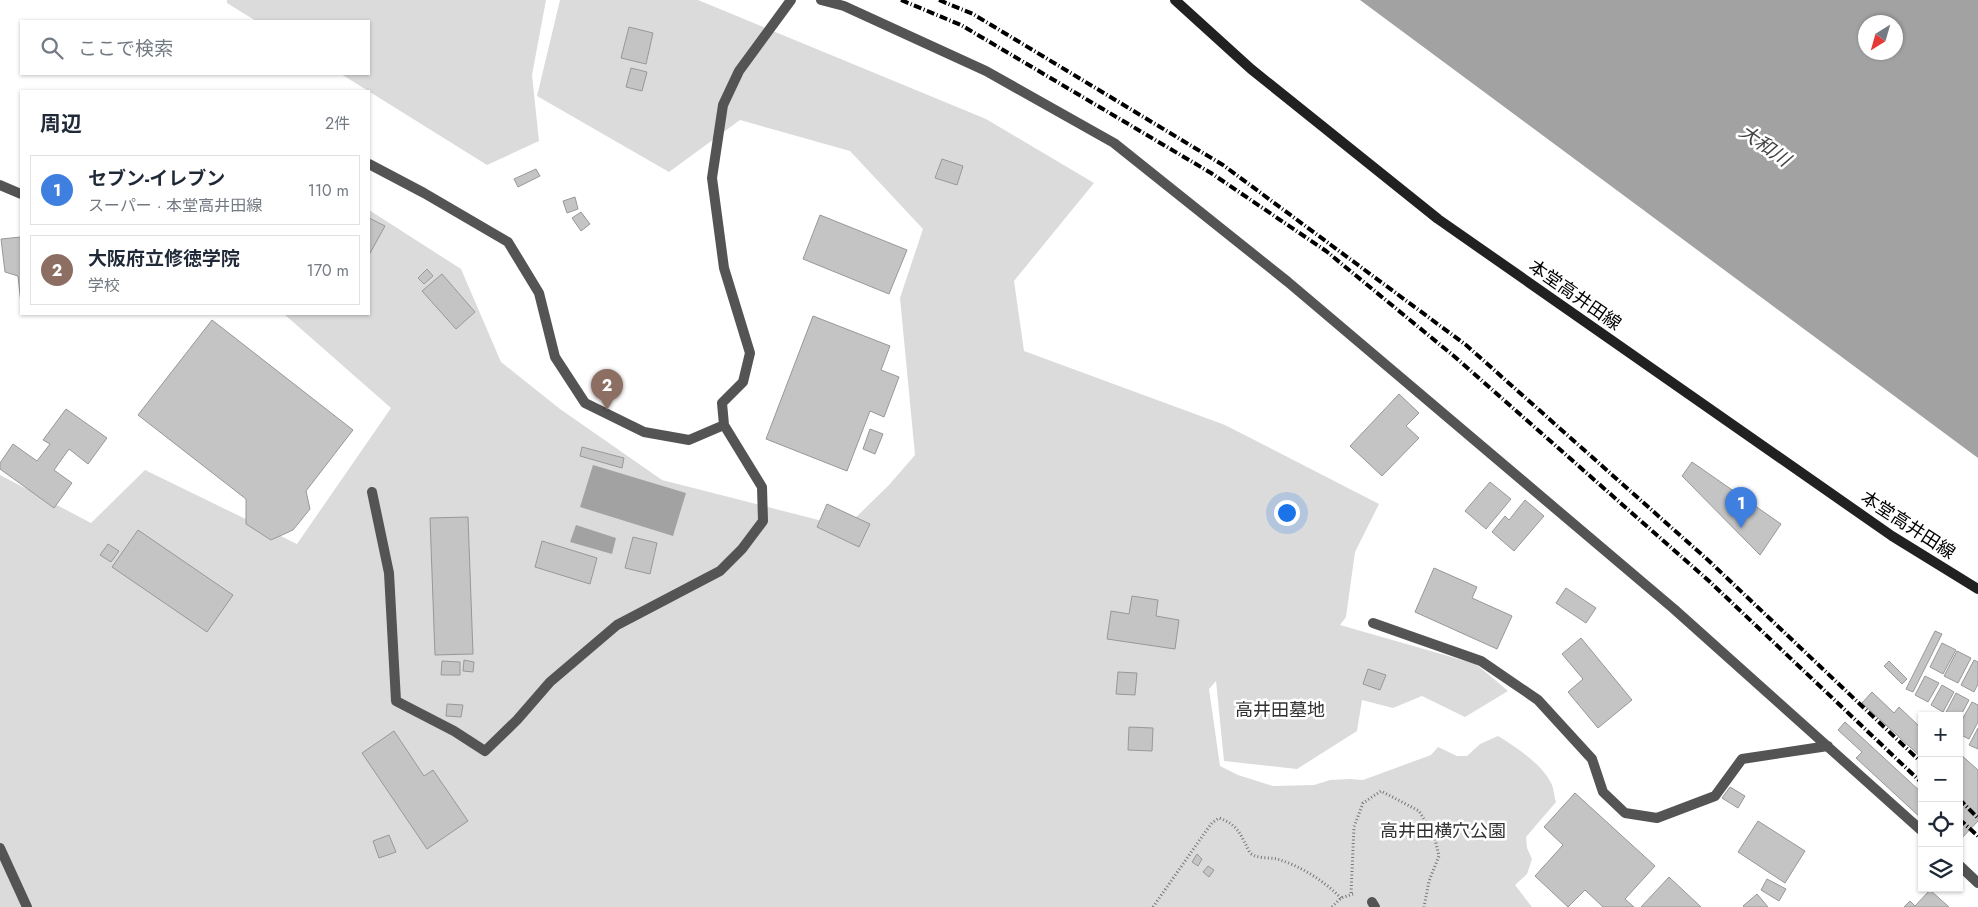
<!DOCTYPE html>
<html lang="ja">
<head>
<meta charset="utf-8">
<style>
	body { margin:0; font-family:Jost,"Noto Sans JP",sans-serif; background:#f2f2f3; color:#1f2937 }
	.controls { position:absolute; right:15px; bottom:15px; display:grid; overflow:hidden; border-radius:0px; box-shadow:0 1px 4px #0004 }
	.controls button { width:45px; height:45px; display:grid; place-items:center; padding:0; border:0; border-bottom:1px solid #e0e1e3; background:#fff; color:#1f2937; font:25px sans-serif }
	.compass { position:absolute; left:1858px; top:15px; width:45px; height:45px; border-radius:50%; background:#fff; box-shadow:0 1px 4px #0004; rotate:217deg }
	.you { position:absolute; left:1286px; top:512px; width:18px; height:18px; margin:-12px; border:4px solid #fff; border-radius:50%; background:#1a73e8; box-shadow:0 0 0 8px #1a73e833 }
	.badge { display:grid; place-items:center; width:32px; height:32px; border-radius:50%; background:#1a73e8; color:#fff; font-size:16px; font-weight:700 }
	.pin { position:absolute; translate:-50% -41px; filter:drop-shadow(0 1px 2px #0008) }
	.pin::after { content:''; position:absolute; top:26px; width:18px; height:15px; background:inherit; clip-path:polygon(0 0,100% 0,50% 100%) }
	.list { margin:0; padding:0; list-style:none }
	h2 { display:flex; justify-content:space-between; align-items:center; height:65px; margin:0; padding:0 20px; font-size:21px }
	h2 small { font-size:16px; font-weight:400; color:#747a83 }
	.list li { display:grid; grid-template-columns:32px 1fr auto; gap:15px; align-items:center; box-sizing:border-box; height:70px; margin:0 10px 10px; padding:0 10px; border:1px solid #e0e1e3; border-radius:0px }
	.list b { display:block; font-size:19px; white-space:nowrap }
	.list p { margin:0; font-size:16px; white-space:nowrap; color:#747a83 }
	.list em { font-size:16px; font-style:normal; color:#747a83 }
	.icon { flex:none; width:28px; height:28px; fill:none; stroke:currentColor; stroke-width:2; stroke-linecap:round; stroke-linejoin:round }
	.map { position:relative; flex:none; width:1978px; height:907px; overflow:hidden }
	.search { position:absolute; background:#fff; box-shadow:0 1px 4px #0004; left:20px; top:20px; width:350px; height:55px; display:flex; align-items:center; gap:12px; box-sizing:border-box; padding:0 18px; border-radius:0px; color:#747a83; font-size:19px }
	.panel { position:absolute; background:#fff; box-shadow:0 1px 4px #0004; left:20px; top:90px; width:350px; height:225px; border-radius:0px }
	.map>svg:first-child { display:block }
</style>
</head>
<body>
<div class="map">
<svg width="1978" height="907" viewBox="0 0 1978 907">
	<rect width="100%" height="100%" fill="#fff"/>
	<path fill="#dbdbdb" d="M 227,0 L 546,0 L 532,75 L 539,141 L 487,165 L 341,74 L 369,74 L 369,21 L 256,21 L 227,3 Z
		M 560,0 L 698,0 L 986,119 L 1094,183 L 1014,281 L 1024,351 L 1225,425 L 1379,504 L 1355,552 L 1346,617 L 1340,625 L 1476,664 L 1508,691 L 1465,717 L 1422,696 L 1393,708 L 1362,700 L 1357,731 L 1297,769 L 1224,761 L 1216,681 L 1209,689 L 1220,766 L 1238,775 L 1273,786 L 1314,785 L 1330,780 L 1350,779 L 1363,780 L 1431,755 L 1438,747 L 1457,756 L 1467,756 L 1480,744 L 1498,736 C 1516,747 1542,764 1551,783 C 1554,788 1554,796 1556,802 L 1526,837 L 1527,848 L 1532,859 L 1527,874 L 1515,885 L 1532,907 L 0,907 L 0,475 L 91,523 L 145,470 L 297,544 L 391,408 L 284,314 L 369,314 L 369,210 L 461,269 L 501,362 L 560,409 L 662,480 L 846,527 L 889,485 L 915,455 L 900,298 L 923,229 L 850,151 L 740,120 L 669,172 L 537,96 Z"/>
	<path fill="#a2a2a2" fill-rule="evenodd" d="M 1360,0 L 1978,0 L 1978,458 ZM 1866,22 L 1896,22 L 1896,52 L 1866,52 Z
		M 593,465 L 686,493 L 673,536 L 580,507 Z
		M 576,525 L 616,538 L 612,554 L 570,542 Z"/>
	<path fill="#c4c4c4" stroke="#989898" d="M 629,27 L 653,33 L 646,64 L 621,58 Z
		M 631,68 L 647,72 L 642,91 L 626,87 Z
		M 942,159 L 963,166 L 957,185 L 935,178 Z
		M 536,169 L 540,176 L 518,187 L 514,179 Z
		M 575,197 L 578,209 L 567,213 L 563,201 Z
		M 581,212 L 590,224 L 581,231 L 572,218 Z
		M 820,215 L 907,250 L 889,294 L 803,259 Z
		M 369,218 L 385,226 L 369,255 Z
		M 21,237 L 21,304 L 18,276 L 5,272 L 1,239 Z
		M 427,269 L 433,276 L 424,284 L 418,278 Z
		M 442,274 L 475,312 L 456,329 L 422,291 Z
		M 813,316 L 890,346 L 881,370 L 899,377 L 884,417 L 870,411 L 847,471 L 766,439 Z
		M 212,320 L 353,430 L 306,491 L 310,509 L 293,530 L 271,540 L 246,524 L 246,499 L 138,415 Z
		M 1399,394 L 1419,413 L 1406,426 L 1419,438 L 1382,476 L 1350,446 Z
		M 66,409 L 107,438 L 88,464 L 69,449 L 54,470 L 72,483 L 54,508 L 0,469 L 0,463 L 13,444 L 37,461 L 50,444 L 43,440 Z
		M 870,429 L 883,434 L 875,454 L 863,449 Z
		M 582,447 L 624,458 L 622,468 L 580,456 Z
		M 1692,462 L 1781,524 L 1760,555 L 1682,476 Z
		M 1490,482 L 1511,499 L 1486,529 L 1465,511 Z
		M 1525,500 L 1544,516 L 1514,551 L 1492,532 L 1505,516 L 1509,520 Z
		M 827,504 L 870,524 L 859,547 L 817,527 Z
		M 468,517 L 473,654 L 435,655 L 430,518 Z
		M 138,530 L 233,595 L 207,632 L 112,567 Z
		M 633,537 L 657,543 L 650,574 L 625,568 Z
		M 542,541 L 597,558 L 590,584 L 535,567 Z
		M 108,544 L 119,551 L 111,562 L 100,555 Z
		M 1434,568 L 1477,587 L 1472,598 L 1512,616 L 1497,649 L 1415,612 Z
		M 1566,588 L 1596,608 L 1586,623 L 1556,603 Z
		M 1132,596 L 1158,600 L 1156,616 L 1179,620 L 1175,649 L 1107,639 L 1111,611 L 1129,614 Z
		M 1935,631 L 1942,634 L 1913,692 L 1906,689 Z
		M 1581,638 L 1632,700 L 1598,728 L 1568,692 L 1583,679 L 1562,654 Z
		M 1942,643 L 1956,650 L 1943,674 L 1930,667 Z
		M 1957,651 L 1971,658 L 1958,683 L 1944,676 Z
		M 464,660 L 474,662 L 473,672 L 463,671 Z
		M 1974,660 L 1978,662 L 1978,684 L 1974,692 L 1961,685 Z
		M 442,661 L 460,662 L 460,675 L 441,675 Z
		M 1889,661 L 1907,679 L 1902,684 L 1884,666 Z
		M 1368,669 L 1386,675 L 1380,690 L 1363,684 Z
		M 1118,672 L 1137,673 L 1135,695 L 1116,694 Z
		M 1925,676 L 1939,683 L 1928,702 L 1915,695 Z
		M 1942,685 L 1954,692 L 1943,712 L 1931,705 Z
		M 1872,692 L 1894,713 L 1899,707 L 1919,726 L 1922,723 L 1922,758 L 1862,703 Z
		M 1956,693 L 1969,700 L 1959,719 L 1959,716 L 1944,716 Z
		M 1972,702 L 1978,705 L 1978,722 L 1969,739 L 1959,734 L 1959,725 Z
		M 447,704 L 463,705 L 461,717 L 446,716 Z
		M 1845,722 L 1922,793 L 1922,819 L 1856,758 L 1862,752 L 1838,730 Z
		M 1129,727 L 1153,728 L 1152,751 L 1128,750 Z
		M 1978,728 L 1978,749 L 1969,745 Z
		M 394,731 L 424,776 L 433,770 L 468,821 L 427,849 L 362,753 Z
		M 1959,753 L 1978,770 L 1978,821 L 1959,841 Z
		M 1730,787 L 1745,796 L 1738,808 L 1722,798 Z
		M 1575,793 L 1655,866 L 1625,899 L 1634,907 L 1603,907 L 1585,890 L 1568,907 L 1535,876 L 1563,845 L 1544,827 Z
		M 1758,821 L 1805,851 L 1785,883 L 1738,852 Z
		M 389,835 L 396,852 L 379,858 L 373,841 Z
		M 1197,854 L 1202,859 L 1198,866 L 1192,862 Z
		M 1208,866 L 1214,870 L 1209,877 L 1203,872 Z
		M 1669,877 L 1701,907 L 1641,907 Z
		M 1767,879 L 1786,889 L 1779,901 L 1761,890 Z
		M 1930,890 L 1949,907 L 1904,907 L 1910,901 L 1915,906 Z
		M 1757,894 L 1768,907 L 1744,907 L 1743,906 Z"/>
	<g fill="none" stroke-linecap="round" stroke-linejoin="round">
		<path stroke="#767676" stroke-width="3" stroke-dasharray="1 2.5" stroke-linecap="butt" d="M 1351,893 L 1354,827 L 1363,803 L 1381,791 L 1419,811 L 1434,835 L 1439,856 L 1429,881 L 1424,907
			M 1153,907 L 1206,831 L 1212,823 L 1219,818 C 1239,825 1241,836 1250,853 C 1257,859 1268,857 1277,859 C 1301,866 1324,881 1341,898
			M 1332,907 L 1341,898 L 1353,894"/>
		<path stroke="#545454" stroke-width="10" d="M 369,164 L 424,193 L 508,242 L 539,293 L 555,357 L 585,403 L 644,432 L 689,440 L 724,425
			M 0,185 L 21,194
			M 372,492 L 389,573 L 396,701 L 454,731 L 485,751 L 517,720 L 550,682 L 617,625 L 720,571 L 742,549 L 763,521 L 762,487 L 724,425 L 722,403 L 743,382 L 750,353 L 724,268 L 712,178 L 723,105 L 739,71 L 791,0
			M 1372,902 L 1375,907"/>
		<path stroke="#545454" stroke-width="10" d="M 821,0 L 844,6 L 986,71 L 1114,143 L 1288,282 L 1674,609 L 1922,831
			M 1373,623 L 1481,661 L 1538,700 L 1592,759 L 1603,792 L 1625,813 L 1657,818 L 1715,796 L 1742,759 L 1828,746
			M 0,848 L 27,907
			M 1959,865 L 1978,883"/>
		<path stroke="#212121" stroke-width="10" d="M 1175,0 L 1251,69 L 1438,219 L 1892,536 L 1978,589"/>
		<path stroke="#000" stroke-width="4" stroke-dasharray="8 2.5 1 2.5" stroke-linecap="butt" d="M 901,0 L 961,25 L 1211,173 L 1326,251 L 1455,357 L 1709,581 L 1922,783
			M 939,0 L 973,14 L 1223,165 L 1466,345 L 1709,561 L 1922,763
			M 1959,799 L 1978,818
			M 1959,819 L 1978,836"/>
	</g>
	<g text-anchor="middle" stroke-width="5" stroke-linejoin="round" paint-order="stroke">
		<g font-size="18" fill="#000" stroke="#fff">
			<text transform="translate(1575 295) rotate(35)" y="6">本堂高井田線</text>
			<text transform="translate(1908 525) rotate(33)" y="6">本堂高井田線</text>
		</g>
		<g font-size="18" fill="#323232" stroke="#fff">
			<text x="1280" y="716">高井田墓地</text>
			<text x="1443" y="837">高井田横穴公園</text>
		</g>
		<g font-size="19" font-style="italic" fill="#434343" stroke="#fff">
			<text transform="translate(1765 145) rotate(35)" y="7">大和川</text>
		</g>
	</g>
</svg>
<div class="controls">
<button>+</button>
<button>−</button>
<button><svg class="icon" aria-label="locate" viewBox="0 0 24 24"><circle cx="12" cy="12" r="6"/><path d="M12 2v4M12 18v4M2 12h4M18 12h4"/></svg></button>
<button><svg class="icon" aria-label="layers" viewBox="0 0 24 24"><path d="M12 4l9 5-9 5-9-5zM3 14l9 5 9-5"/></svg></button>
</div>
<svg class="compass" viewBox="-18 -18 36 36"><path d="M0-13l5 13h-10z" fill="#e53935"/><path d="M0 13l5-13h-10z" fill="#747a83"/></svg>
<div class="you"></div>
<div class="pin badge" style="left:1741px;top:528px;background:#3f7fe0">1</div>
<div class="pin badge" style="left:607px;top:410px;background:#8d6e63">2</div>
<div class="search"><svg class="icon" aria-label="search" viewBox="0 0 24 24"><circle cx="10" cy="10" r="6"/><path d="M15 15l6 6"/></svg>ここで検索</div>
<section class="panel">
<h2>周辺<small>2件</small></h2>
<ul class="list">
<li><span class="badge" style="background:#3f7fe0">1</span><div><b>セブン-イレブン</b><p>スーパー · 本堂高井田線</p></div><em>110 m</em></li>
<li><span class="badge" style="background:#8d6e63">2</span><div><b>大阪府立修徳学院</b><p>学校</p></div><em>170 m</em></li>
</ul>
</section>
</div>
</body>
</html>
